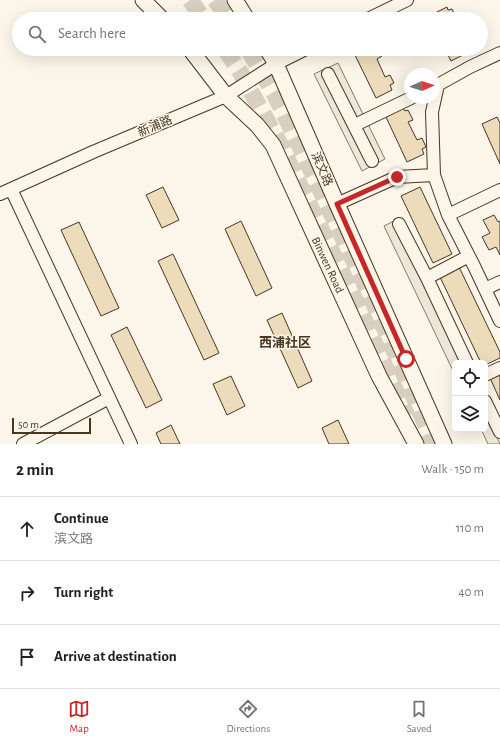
<!DOCTYPE html>
<html lang="en">
<head>
<meta charset="utf-8">
<style>
	body { margin:0; font-family:"Alegreya Sans","Noto Sans SC",sans-serif; background:#f2f2f2; color:#202124 }
	.controls { position:absolute; right:12px; bottom:12px; display:grid; overflow:hidden; border-radius:6px; box-shadow:0 4px 16px #0002 }
	.controls button { width:36px; height:36px; display:grid; place-items:center; padding:0; border:0; border-bottom:1px solid #e0e0e0; background:#fff; color:#202124; font:20px sans-serif }
	.compass { position:absolute; left:404px; top:68px; width:36px; height:36px; border-radius:50%; background:#fff; box-shadow:0 4px 16px #0002; rotate:87deg }
	.scale { position:absolute; left:12px; bottom:10px; width:79px; box-sizing:border-box; padding-left:4px; border:2px solid #4a3520; border-top:0; font-size:11px; line-height:14px; white-space:nowrap; color:#4a3520; -webkit-text-stroke:3px #fbf6e9; paint-order:stroke }
	.stop { position:absolute; width:12px; height:12px; margin:-9px; border:3px solid #c62828; border-radius:50%; background:#fff }
	.stop.end { background:#c62828; border-color:#fff; box-shadow:0 1px 4px #0008 }
	.list { margin:0; padding:0; list-style:none }
	h2 { display:flex; justify-content:space-between; align-items:center; height:52px; margin:0; padding:0 16px; font-size:17px }
	h2 small { font-size:13px; font-weight:400; color:#757577 }
	.list li { display:grid; grid-template-columns:26px 1fr auto; gap:12px; align-items:center; box-sizing:border-box; height:64px; padding:0 16px; border-top:1px solid #e0e0e0 }
	.list b { display:block; font-size:15px; white-space:nowrap }
	.list p { margin:0; font-size:13px; white-space:nowrap; color:#757577 }
	.list em { font-size:13px; font-style:normal; color:#757577 }
	.icon { flex:none; width:22px; height:22px; fill:none; stroke:currentColor; stroke-width:2; stroke-linecap:round; stroke-linejoin:round }
	.map { position:relative; flex:none; width:500px; height:444px; overflow:hidden }
	.search { position:absolute; background:#fff; box-shadow:0 4px 16px #0002; left:12px; right:12px; top:12px; height:44px; display:flex; align-items:center; gap:10px; box-sizing:border-box; padding:0 14px; border-radius:22px; color:#757577; font-size:15px }
	.sheet { height:244px; background:#fff }
	nav { display:flex; justify-content:space-around; align-items:center; box-sizing:border-box; height:56px; border-top:1px solid #e0e0e0; background:#fff; font-size:11px; color:#757577 }
	nav a { display:grid; justify-items:center; gap:2px }
	nav .on { color:#c62828 }
	.map>svg:first-child { display:block }
</style>
</head>
<body>
<div class="map">
<svg width="500" height="444" viewBox="0 0 500 444">
	<rect width="100%" height="100%" fill="#fbf6e9"/>
	<path fill="#ede7d9" stroke="#887966" d="M 338,63 L 385,159 L 362,171 L 314,74 Z
		M 394,221 L 462,363 L 455,363 L 455,375 L 384,226 Z
		M 485,412 L 500,444 L 488,444 L 481,429 L 485,429 Z"/>
	<path fill="#ecdcbc" stroke="#4a3520" d="M 447,7 L 448,10 L 452,9 L 457,19 L 431,19 L 429,16 Z
		M 362,49 L 378,49 L 382,56 L 377,59 L 385,77 L 390,75 L 394,83 L 390,85 L 392,90 L 376,98 L 354,53 Z
		M 445,49 L 466,49 L 467,53 L 451,61 Z
		M 403,108 L 405,111 L 408,110 L 413,120 L 408,122 L 417,140 L 422,138 L 426,147 L 422,149 L 424,154 L 407,162 L 386,117 Z
		M 497,117 L 500,123 L 500,164 L 482,124 Z
		M 163,187 L 179,220 L 162,228 L 146,195 Z
		M 420,187 L 452,254 L 433,263 L 401,196 Z
		M 494,215 L 498,222 L 500,221 L 500,255 L 496,247 L 489,250 L 482,237 L 490,233 L 483,220 Z
		M 241,221 L 272,288 L 256,296 L 225,229 Z
		M 79,222 L 119,308 L 101,316 L 61,230 Z
		M 173,254 L 219,353 L 204,360 L 158,261 Z
		M 459,267 L 500,352 L 500,358 L 485,365 L 485,363 L 481,363 L 440,277 Z
		M 282,313 L 312,381 L 298,388 L 267,320 Z
		M 127,327 L 162,400 L 146,408 L 111,335 Z
		M 500,373 L 500,400 L 490,378 Z
		M 231,376 L 245,406 L 227,415 L 213,384 Z
		M 338,420 L 349,444 L 329,444 L 322,428 Z
		M 171,425 L 180,444 L 161,444 L 156,433 Z"/>
	<g fill="none" stroke-linecap="round" stroke-linejoin="round">
		<path stroke="#d8cfc1" stroke-width="17" stroke-dasharray="17 8" stroke-linecap="butt" d="M 190,0 L 204,19
			M 215,0 L 229,19
			M 225,49 L 239,70 L 280,144 L 360,310 L 407,416
			M 248,49 L 275,95 L 296,138 L 374,304 L 434,444"/>
		<g stroke="#4a3520" stroke-width="14">
			<path id="minor" d="M 368,19 L 407,0
				M 328,74 L 372,161
				M 438,85 L 432,112 L 434,175 L 448,215 L 474,266 L 500,321
				M 434,87 L 470,67 L 500,53
				M 355,125 L 411,98
				M 11,189 L 131,444
				M 0,194 L 93,152 L 226,96 L 276,64 L 306,49
				M 337,204 L 397,177 L 434,175
				M 448,215 L 500,190
				M 399,224 L 427,278 L 467,363
				M 427,278 L 469,256
				M 485,289 L 500,282
				M 485,375 L 500,368
				M 485,401 L 500,432
				M 23,444 L 109,398"/>
		</g>
		<g stroke="#4a3520" stroke-width="17">
			<path id="major" d="M 143,0 L 162,19
				M 235,0 L 247,19
				M 190,49 L 226,96 L 257,125 L 273,145 L 379,376 L 416,444
				M 267,49 L 276,64 L 337,204 L 444,444"/>
		</g>
		<use href="#minor" stroke="#fbf6e9" stroke-width="12"/>
		<use href="#major" stroke="#fbf6e9" stroke-width="15"/>
	</g>
	<g fill="none" stroke-linecap="round" stroke-linejoin="round">
		<path stroke="#c62828" stroke-width="5" d="M 397,177 L 337,204 L 406,359"/>
	</g>
	<g text-anchor="middle" stroke-width="3" stroke-linejoin="round" paint-order="stroke">
		<g font-size="12" fill="#4a3520" stroke="#fbf6e9">
			<text transform="translate(155 126) rotate(-23)" y="4">新浦路</text>
			<text transform="translate(322 169) rotate(67)" y="4">滨文路</text>
			<text transform="translate(328 265) rotate(65)" y="4">Binwen Road</text>
		</g>
		<g font-size="13" font-weight="bold" fill="#4a3520" stroke="#fbf6e9">
			<text x="285" y="347">西浦社区</text>
		</g>
	</g>
</svg>
<div class="controls">
<button><svg class="icon" aria-label="locate" viewBox="0 0 24 24"><circle cx="12" cy="12" r="6"/><path d="M12 2v4M12 18v4M2 12h4M18 12h4"/></svg></button>
<button><svg class="icon" aria-label="layers" viewBox="0 0 24 24"><path d="M12 4l9 5-9 5-9-5zM3 14l9 5 9-5"/></svg></button>
</div>
<svg class="compass" viewBox="-18 -18 36 36"><path d="M0-13l5 13h-10z" fill="#e53935"/><path d="M0 13l5-13h-10z" fill="#757577"/></svg>
<div class="scale">50 m</div>
<div class="stop" style="left:406px;top:359px"></div>
<div class="stop end" style="left:397px;top:177px"></div>
<div class="search"><svg class="icon" aria-label="search" viewBox="0 0 24 24"><circle cx="10" cy="10" r="6"/><path d="M15 15l6 6"/></svg>Search here</div>
</div>
<section class="sheet">
<h2>2 min<small>Walk · 150 m</small></h2>
<ul class="list">
<li><svg class="icon" aria-label="ahead" viewBox="0 0 24 24"><path d="M12 20V5M6 11l6-6 6 6"/></svg><div><b>Continue</b><p>滨文路</p></div><em>110 m</em></li>
<li><svg class="icon" aria-label="right" viewBox="0 0 24 24"><path d="M7 20v-9h11M14 6l5 5-5 5"/></svg><div><b>Turn right</b></div><em>40 m</em></li>
<li><svg class="icon" aria-label="arrive" viewBox="0 0 24 24"><path d="M6 21V4h12l-3 4 3 4H6"/></svg><div><b>Arrive at destination</b></div></li>
</ul>
</section>
<nav>
<a class="on"><svg class="icon" aria-label="map" viewBox="0 0 24 24"><path d="M3 6l6-2 6 2 6-2v14l-6 2-6-2-6 2zM9 4v14M15 6v14"/></svg>Map</a>
<a><svg class="icon" aria-label="directions" viewBox="0 0 24 24"><path d="M12 3l9 9-9 9-9-9zM9 14v-3h6M13 9l2 2-2 2"/></svg>Directions</a>
<a><svg class="icon" aria-label="saved" viewBox="0 0 24 24"><path d="M7 4h10v16l-5-4-5 4z"/></svg>Saved</a>
</nav>
</body>
</html>
